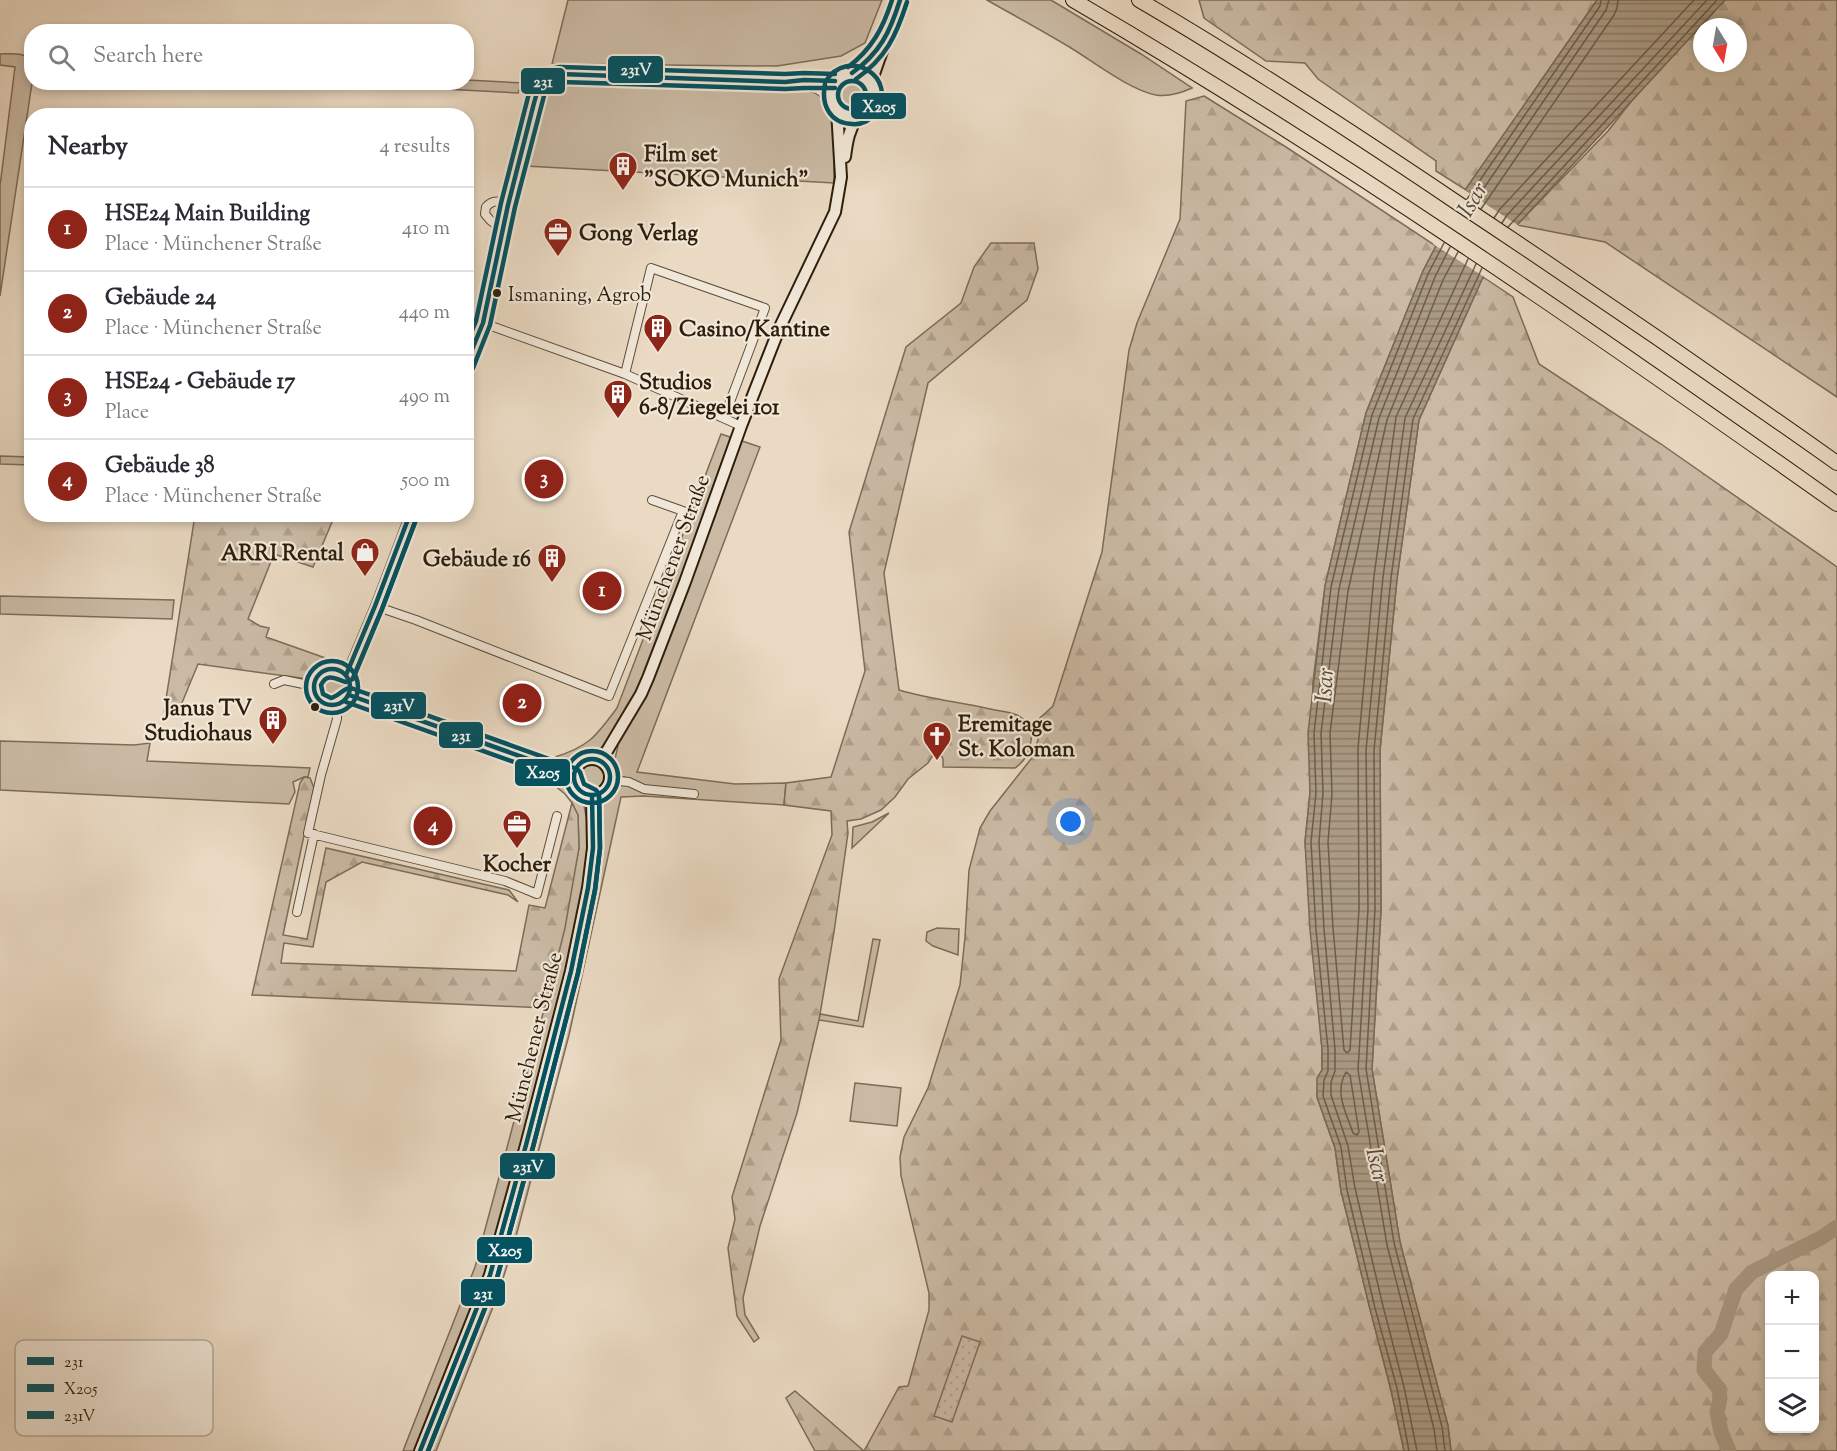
<!DOCTYPE html>
<html lang="en">
<head>
<meta charset="utf-8">
<style>
	body { margin:0; font-family:"Sorts Mill Goudy",serif; background:#f7f7f7; color:#2b2b33 }
	.controls { position:absolute; right:18px; bottom:18px; display:grid; overflow:hidden; border-radius:12px; box-shadow:0 3px 9px #0003 }
	.controls button { width:54px; height:54px; display:grid; place-items:center; padding:0; border:0; border-bottom:2px solid #e1e1e2; background:#fff; color:#2b2b33; font:30px sans-serif }
	.compass { position:absolute; left:1693px; top:18px; width:54px; height:54px; border-radius:50%; background:#fff; box-shadow:0 3px 9px #0003; rotate:169deg }
	.you { position:absolute; left:1071px; top:822px; width:21px; height:21px; margin:-15px; border:4px solid #fff; border-radius:50%; background:#1a73e8; box-shadow:0 0 0 9px #1a73e833 }
	.badge { display:grid; place-items:center; width:39px; height:39px; border-radius:50%; background:#8f2418; color:#fff; font-size:20px; font-weight:700 }
	.pin { position:absolute; translate:-50% -50%; border:3px solid #fff; box-shadow:0 2px 6px #0006 }
	.list { margin:0; padding:0; list-style:none }
	h2 { display:flex; justify-content:space-between; align-items:center; height:78px; margin:0; padding:0 24px; font-size:26px }
	h2 small { font-size:20px; font-weight:400; color:#7c7c81 }
	.list li { display:grid; grid-template-columns:39px 1fr auto; gap:18px; align-items:center; box-sizing:border-box; height:84px; padding:0 24px; border-top:2px solid #e1e1e2 }
	.list b { display:block; font-size:22px; white-space:nowrap }
	.list p { margin:0; font-size:20px; white-space:nowrap; color:#7c7c81 }
	.list em { font-size:20px; font-style:normal; color:#7c7c81 }
	.icon { flex:none; width:33px; height:33px; fill:none; stroke:currentColor; stroke-width:2; stroke-linecap:round; stroke-linejoin:round }
	.map { position:relative; flex:none; width:1837px; height:1451px; overflow:hidden }
	.search { position:absolute; background:#fff; box-shadow:0 3px 9px #0003; left:24px; top:24px; width:450px; height:66px; display:flex; align-items:center; gap:15px; box-sizing:border-box; padding:0 21px; border-radius:24px; color:#7c7c81; font-size:22px }
	.panel { position:absolute; background:#fff; box-shadow:0 3px 9px #0003; left:24px; top:108px; width:450px; height:414px; border-radius:24px }
	.map>svg:first-child { display:block }
</style>
</head>
<body>
<div class="map">
<svg width="1837" height="1451" viewBox="0 0 1837 1451">
	<defs>
		<pattern id="forest-firs" width="22" height="20" patternUnits="userSpaceOnUse" patternTransform="scale(1.5)"><rect width="22" height="20" fill="#cabaa4"/><path d="M5 1l3.5 6h-7zM16 11l3.5 6h-7z" fill="#ae9f8c"/></pattern>
		<pattern id="garden-dots" width="8" height="8" patternUnits="userSpaceOnUse" patternTransform="scale(1.5)"><rect width="8" height="8" fill="#cabaa4"/><path d="M2 2h.1M6 6h.1" fill="none" stroke="#ae9f8c" stroke-width="1.8" stroke-linecap="round"/></pattern>
		<pattern id="water-rules" width="6" height="5" patternUnits="userSpaceOnUse" patternTransform="scale(1.5)"><rect width="6" height="5" fill="#aa9a84"/><path d="M0 2.5h6" fill="none" stroke="#8b7d6a"/></pattern>
	</defs>
	<rect width="100%" height="100%" fill="#eadac3"/>
	<filter id="stains"><feTurbulence type="fractalNoise" baseFrequency=".00333" numOctaves="4"/><feColorMatrix values="0 0 0 0 .2 0 0 0 0 .09 0 0 0 0 .02 0 0 0 .5 -.17"/></filter>
	<radialGradient id="worn" r=".72"><stop offset=".6" stop-color="#630" stop-opacity="0"/><stop offset="1" stop-color="#630" stop-opacity=".3"/></radialGradient>
	<path fill="#cabaa4" stroke="#7c6c58" stroke-width="1.5" fill-rule="evenodd" d="M 568,0 L 882,0 L 865,43 L 841,56 L 777,66 L 552,64 Z
		M 987,0 L 1051,0 L 1141,54 L 1192,88 C 1181,93 1168,97 1156,95 C 1130,90 1094,62 1071,48 C 1043,31 1015,16 987,0 Z
		M 0,54 C 9,54 28,51 32,63 C 33,69 31,77 32,83 L 0,296 L 0,186 L 15,67 L 0,65 Z
		M 581,78 L 797,87 L 814,90 L 824,98 L 834,116 L 834,183 L 526,166 L 541,94 L 549,84 L 563,79 Z
		M836 95a16 16 0 1 1 32 0a16 16 0 1 1-32 0Z
		M 467,80 L 522,83 L 518,93 L 329,83 L 466,82 Z
		M 721,434 L 760,447 L 637,772 L 735,784 L 786,783 L 784,805 L 644,796 L 621,797 L 569,1035 L 514,1244 L 497,1297 L 436,1451 L 403,1451 L 475,1267 L 554,972 L 579,848 L 578,816 L 572,803 L 565,794 L 555,786 L 546,782 L 555,757 C 590,746 596,736 617,708 ZM 607,741 L 618,746 L 613,767 L 616,775 L 628,778 L 626,785 L 614,786 L 609,794 L 601,800 L 600,815 L 586,816 L 583,800 L 573,790 L 569,783 L 557,778 L 560,764 L 574,763 L 585,756 L 597,753 Z
		M 0,456 L 31,457 L 31,465 L 0,464 Z
		M 0,596 L 174,600 L 172,619 L 0,614 Z
		M321 688a11 11 0 1 1 22 0a11 11 0 1 1-22 0Z
		M 0,741 L 134,745 L 150,743 L 147,761 L 310,768 L 308,777 L 304,777 L 293,782 L 295,792 L 289,804 L 0,790 Z
		M579 777a13 13 0 1 1 26 0a13 13 0 1 1-26 0Z
		M 889,813 L 852,848 L 853,827 L 872,822 Z
		M 937,928 L 959,929 L 958,955 L 933,946 L 926,941 L 927,932 Z
		M 873,939 L 880,940 L 863,1027 L 819,1020 L 820,1014 L 858,1021 Z
		M 855,1083 L 901,1088 L 897,1126 L 850,1121 Z"/>
	<path fill="url(#forest-firs)" stroke="#7c6c58" stroke-width="1.5" fill-rule="evenodd" d="M 1199,0 L 1597,0 L 1466,190 L 1436,171 L 1436,161 L 1318,79 L 1305,63 L 1266,61 L 1204,18 Z
		M 1725,0 L 1837,0 L 1837,397 L 1605,242 L 1517,225 L 1608,131 L 1637,94 ZM 1702,27 L 1738,27 L 1738,63 L 1702,63 Z
		M 1204,96 L 1286,147 L 1436,246 L 1423,271 L 1366,413 L 1325,586 L 1313,681 L 1310,793 L 1305,842 L 1322,1049 L 1322,1070 L 1318,1078 L 1317,1097 L 1335,1148 L 1341,1191 L 1370,1309 L 1391,1390 L 1404,1451 L 815,1451 L 786,1398 L 795,1391 L 864,1451 L 899,1387 L 908,1386 L 929,1310 L 929,1293 L 901,1176 L 900,1157 L 904,1137 L 928,1088 L 960,985 L 965,937 L 969,870 L 980,828 L 990,811 L 1031,759 L 1038,740 L 1038,726 L 1040,718 L 1053,706 L 1102,552 L 1129,350 L 1137,323 L 1180,219 L 1186,101 Z
		M 991,243 L 1034,243 L 1038,269 L 1027,300 L 928,383 L 884,573 L 899,690 C 929,699 959,702 990,709 C 998,711 1009,711 1017,715 C 1028,721 1033,729 1031,741 C 1029,753 1025,761 1015,768 L 943,767 L 943,759 L 940,753 L 935,752 L 928,763 L 908,779 L 895,797 L 881,810 L 861,819 L 847,821 L 848,833 L 834,932 L 819,1020 L 797,1113 L 760,1226 L 743,1298 L 745,1315 L 759,1338 L 754,1342 L 737,1316 L 728,1248 L 735,1219 L 732,1197 L 781,1040 L 779,979 L 832,835 L 831,811 L 784,805 L 786,783 L 831,777 L 865,671 L 849,532 L 906,347 L 961,303 L 974,267 Z
		M 1483,277 L 1513,297 L 1539,364 L 1661,444 L 1837,567 L 1837,1451 L 1451,1451 L 1448,1426 L 1400,1242 L 1372,1069 L 1381,910 L 1380,750 L 1397,579 L 1419,420 ZM 1770,1276 L 1814,1276 L 1814,1428 L 1770,1428 Z
		M 195,515 L 335,515 L 313,567 L 274,554 L 248,619 L 260,626 L 269,628 L 266,637 L 331,660 L 315,669 L 308,679 L 198,664 L 177,715 L 164,712 Z
		M 304,777 L 310,778 L 314,788 L 283,935 L 307,939 L 326,848 L 509,890 L 518,902 L 508,895 L 362,862 L 326,882 L 313,947 L 284,943 L 281,963 L 516,971 L 529,905 L 545,908 L 572,803 L 578,815 L 579,848 L 565,928 L 545,1008 L 252,995 L 300,783 Z"/>
	<path fill="url(#garden-dots)" stroke="#7c6c58" stroke-width="1.5" d="M 962,1336 L 980,1342 L 952,1422 L 934,1416 Z"/>
	<path fill="url(#water-rules)" stroke="#786854" stroke-width="1.5" d="M 1597,0 L 1725,0 L 1517,225 L 1483,277 L 1419,420 L 1397,579 L 1380,750 L 1381,910 L 1372,1069 L 1400,1242 L 1448,1426 L 1451,1451 L 1404,1451 L 1391,1390 L 1370,1309 L 1341,1191 L 1335,1148 L 1317,1097 L 1317,1078 L 1322,1070 L 1322,1049 L 1310,930 L 1305,842 L 1310,793 L 1308,733 L 1325,586 L 1366,413 L 1423,271 L 1465,190 Z"/>
	<path fill="#eadac3" d="M 1463,189 L 1519,226 L 1486,278 L 1433,244 Z"/>
	<g fill="none" stroke-linecap="round" stroke-linejoin="round">
		<path stroke="#6c5c48" stroke-width="1.5" d="M 1467,199 L 1600,6 L 1601,0
			M 1473,204 L 1606,10 L 1609,0
			M 1481,209 L 1614,15 L 1617,8 L 1618,0
			M 1494,218 L 1500,209 L 1694,0
			M 1502,223 L 1507,215 L 1707,0
			M 1508,227 L 1717,0
			M 1458,252 L 1443,280 L 1387,420 L 1348,591 L 1330,733 L 1332,794 L 1328,842 L 1333,928 L 1344,1050 L 1347,1053 L 1350,1050 L 1359,909 L 1358,748 L 1374,576 L 1396,417 L 1468,259
			M 1346,1072 L 1350,1075 L 1359,1132 L 1357,1135 L 1353,1133 C 1346,1112 1334,1093 1346,1072 Z
			M 1409,1451 L 1397,1388 L 1375,1308 L 1347,1190 L 1341,1147 L 1323,1096 L 1324,1080 L 1328,1071 L 1328,1049 L 1316,930 L 1311,842 L 1316,793 L 1314,733 L 1331,587 L 1372,415 L 1428,274 L 1444,243
			M 1417,1451 L 1404,1387 L 1383,1306 L 1355,1188 L 1348,1146 L 1331,1095 L 1331,1082 L 1335,1071 L 1335,1049 L 1324,929 L 1319,842 L 1323,793 L 1321,733 L 1339,589 L 1379,418 L 1435,277 L 1450,247
			M 1437,1451 L 1434,1429 L 1387,1245 L 1358,1070 L 1368,909 L 1366,750 L 1383,577 L 1405,418 L 1476,264
			M 1445,1451 L 1442,1427 L 1394,1243 L 1366,1069 L 1375,909 L 1374,750 L 1391,578 L 1413,419 L 1482,268"/>
		<path stroke="#aa9a84" stroke-width="15" d="M 1729,1451 L 1721,1432 L 1717,1412 L 1720,1398 L 1719,1389 L 1704,1370 L 1705,1352 L 1721,1334 L 1736,1289 L 1752,1272 L 1821,1238 L 1837,1227"/>
		<g stroke="#5c4d39" stroke-width="10">
			<path id="street" d="M 796,84 L 817,89 L 830,98
				M 503,230 L 490,220 L 485,214 L 486,207 C 493,199 499,201 508,205
				M 483,323 L 625,374 L 741,426
				M 466,365 L 483,323 L 508,205 L 527,135 L 534,103 L 538,89 L 546,77 L 560,74 L 785,82 L 804,80 L 835,81
				M 625,374 L 651,268 L 765,308 L 724,418
				M 375,606 L 416,620 L 609,696 L 683,511 L 652,500
				M313 687a19 19 0 1 1 38 0a19 19 0 1 1-38 0Z
				M 346,675 L 375,606 L 410,514
				M 274,684 L 284,680 L 313,686
				M 349,695 L 573,775
				M 337,705 L 337,719 L 321,775 L 308,833 L 505,881 L 537,894 L 557,816
				M 610,780 L 629,782 L 644,789 L 694,794
				M 297,912 L 314,834"/>
		</g>
		<g stroke="#2d1e0b" stroke-width="14">
			<path id="secondary" d="M 852,73 L 863,66 L 881,47
				M830 95a22 22 0 1 1 44 0a22 22 0 1 1-44 0Z
				M 871,83 C 880,55 891,28 900,0
				M 845,157 C 847,141 849,129 858,116
				M574 777a18 18 0 1 1 36 0a18 18 0 1 1-36 0Z
				M 601,761 L 641,694 L 648,678 L 685,582 L 741,426 L 779,329 L 835,212 L 841,177 L 837,110
				M 420,1451 L 490,1275 L 526,1145 L 571,971 L 588,888 L 593,848 L 592,796"/>
		</g>
		<g stroke="#2d1e0b" stroke-width="16">
			<path id="highway" d="M 1073,0 C 1337,154 1588,328 1837,504
				M 1139,0 C 1247,63 1352,132 1456,202 C 1584,287 1711,374 1837,463"/>
		</g>
		<use href="#street" stroke="#f1e7d8" stroke-width="8"/>
		<use href="#secondary" stroke="#f1e7d8" stroke-width="10"/>
		<use href="#highway" stroke="#eadac3" stroke-width="14"/>
		<g stroke="#f1e7d8" stroke-width="9">
			<path id="bus-1" d="M 852,73 C 880,53 890,32 900,0
				M 466,364 L 483,323 L 508,205 L 534,103 L 538,89 L 546,77 L 560,74 L 785,82 L 804,80 L 835,81
				M314 687a18 18 0 1 1 36 0a18 18 0 1 1-36 0Z
				M 346,675 L 375,606 L 410,514
				M 349,695 L 573,775
				M574 777a18 18 0 1 1 36 0a18 18 0 1 1-36 0Z
				M 420,1451 L 490,1275 L 526,1145 L 571,971 L 588,888 L 593,848 L 592,796"/>
		</g>
		<g stroke="#f1e7d8" stroke-width="9">
			<path id="bus-2" d="M 856,79 C 886,58 896,36 907,2
				M 825,84 C 821,104 829,123 852,124 C 862,125 871,120 876,112 C 899,78 849,45 825,82
				M 473,368 L 490,325 L 515,207 L 545,92 L 551,84 L 561,82 L 785,89 L 804,88 L 835,88
				M306 687a26 26 0 1 1 52 0a26 26 0 1 1-52 0Z
				M 353,678 L 382,609 L 417,517
				M 346,702 L 570,782
				M566 777a26 26 0 1 1 52 0a26 26 0 1 1-52 0Z
				M 428,1451 L 497,1278 L 533,1147 L 578,973 L 595,890 L 600,848 L 599,796"/>
		</g>
		<g stroke="#f1e7d8" stroke-width="9">
			<path id="bus-3" d="M 848,67 C 872,49 883,28 892,0
				M838 95a14 14 0 1 1 28 0a14 14 0 1 1-28 0Z
				M 466,344 L 476,321 L 501,203 L 527,101 L 531,86 L 542,71 L 560,67 L 785,74 L 804,73 L 835,74
				M 417,517 L 382,609 L 353,679 L 346,682 C 336,679 327,672 321,685 L 323,694 L 331,698 C 339,696 343,688 351,688 L 577,769 L 580,772 L 584,784 L 596,790 L 599,794 L 600,848 L 595,890 L 578,973 L 533,1147 L 497,1278 L 428,1451"/>
		</g>
		<use href="#bus-1" stroke="#005262" stroke-width="4.5"/>
		<use href="#bus-2" stroke="#005262" stroke-width="4.5"/>
		<use href="#bus-3" stroke="#005262" stroke-width="4.5"/>
	</g>
	<defs>
		<g id="building-pin" transform="scale(1.5)"><path d="M0 17L-7.5 6A9.5 9.5 0 1 1 7.5 6Z" fill="#8f2418" stroke="#f1e7d8"/><path d="M-4-6H4V6H1V3H-1V6H-4ZM-2.5-4.3h1.7v1.8h-1.7ZM.8-4.3h1.7v1.8H.8ZM-2.5-1h1.7V.8h-1.7ZM.8-1h1.7V.8H.8Z" fill="#fff"/></g>
		<g id="office-pin" transform="scale(1.5)"><path d="M0 17L-7.5 6A9.5 9.5 0 1 1 7.5 6Z" fill="#8f2418" stroke="#f1e7d8"/><path d="M-6-3h4V-5.5h4V-3h4V5H-6ZM-1-4.5V-3h2v-1.5ZM-6 0V1H6V0Z" fill="#fff"/></g>
		<g id="shop-pin" transform="scale(1.5)"><path d="M0 17L-7.5 6A9.5 9.5 0 1 1 7.5 6Z" fill="#8f2418" stroke="#f1e7d8"/><path d="M-5-2.5h2.3a2.7 3.5 0 0 1 5.4 0H5L5.5 6h-11ZM-1.5-2.5h3a1.5 2.3 0 0 0-3 0Z" fill="#fff"/></g>
		<g id="church-pin" transform="scale(1.5)"><path d="M0 17L-7.5 6A9.5 9.5 0 1 1 7.5 6Z" fill="#8f2418" stroke="#f1e7d8"/><path d="M-1.2-6h2.4v3.5h3.3v2.4h-3.3V6h-2.4V-.1h-3.3v-2.4h3.3Z" fill="#fff"/></g>
	</defs>
	<g fill-rule="evenodd">
		<use href="#building-pin" x="623" y="166"/>
		<use href="#office-pin" x="558" y="232"/>
		<use href="#building-pin" x="658" y="328"/>
		<use href="#building-pin" x="618" y="394"/>
		<use href="#shop-pin" x="365" y="552"/>
		<use href="#building-pin" x="552" y="558"/>
		<use href="#building-pin" x="273" y="720"/>
		<use href="#church-pin" x="937" y="736"/>
		<use href="#office-pin" x="517" y="824"/>
	</g>
	<g fill="#2d1e0b" stroke="#f1e7d8" stroke-width="2">
		<circle cx="497" cy="293" r="5"/>
		<circle cx="315" cy="707" r="5"/>
	</g>
	<g text-anchor="middle" stroke-width="4.5" stroke-linejoin="round" paint-order="stroke">
		<g font-size="20" fill="#2d1e0b" stroke="#f1e7d8" text-anchor="start">
			<text x="508" y="301">Ismaning, Agrob</text>
		</g>
		<g font-size="22" font-weight="bold" fill="#2d1e0b" stroke="#f1e7d8" text-anchor="start">
			<text x="644" y="161">Film set<tspan x="644" dy="25">"SOKO Munich"</tspan></text>
			<text x="579" y="240">Gong Verlag</text>
			<text x="679" y="336">Casino/Kantine</text>
			<text x="639" y="389">Studios<tspan x="639" dy="25">6-8/Ziegelei 101</tspan></text>
			<text x="344" y="560" text-anchor="end">ARRI Rental</text>
			<text x="531" y="566" text-anchor="end">Gebäude 16</text>
			<text x="252" y="715" text-anchor="end">Janus TV<tspan x="252" dy="25">Studiohaus</tspan></text>
			<text x="958" y="731">Eremitage<tspan x="958" dy="25">St. Koloman</tspan></text>
			<text x="517" y="871" text-anchor="middle">Kocher</text>
		</g>
		<g font-size="22" fill="#2d1e0b" stroke="#f1e7d8">
			<text transform="translate(672 557) rotate(-70)" y="8">Münchener Straße</text>
			<text transform="translate(533 1037) rotate(-76)" y="8">Münchener Straße</text>
		</g>
		<g font-size="24" font-style="italic" fill="#594935" stroke="#f1e7d8">
			<text transform="translate(1472 199) rotate(-59)" y="8">Isar</text>
			<text transform="translate(1324 685) rotate(-87)" y="8">Isar</text>
			<text transform="translate(1378 1165) rotate(77)" y="8">Isar</text>
		</g>
	</g>
	<rect x="15" y="1340" width="198" height="96" rx="9" fill="#f1e7d8" stroke="#b6ab9a" stroke-width="1.5"/>
	<rect x="27" y="1357" width="27" height="8" fill="#005262"/>
	<rect x="27" y="1384" width="27" height="8" fill="#005262"/>
	<rect x="27" y="1411" width="27" height="8" fill="#005262"/>
	<g font-size="16" fill="#2d1e0b">
		<text x="64" y="1367">231</text>
		<text x="64" y="1394">X205</text>
		<text x="64" y="1421">231V</text>
	</g>
	<g stroke="#f1e7d8" stroke-width="2">
		<rect x="607" y="55" width="57" height="29" rx="6" fill="#005262"/>
		<rect x="520" y="67" width="46" height="28" rx="6" fill="#005262"/>
		<rect x="850" y="92" width="57" height="28" rx="6" fill="#005262"/>
		<rect x="370" y="691" width="57" height="29" rx="6" fill="#005262"/>
		<rect x="438" y="721" width="46" height="28" rx="6" fill="#005262"/>
		<rect x="514" y="758" width="57" height="29" rx="6" fill="#005262"/>
		<rect x="499" y="1152" width="57" height="28" rx="6" fill="#005262"/>
		<rect x="476" y="1236" width="57" height="28" rx="6" fill="#005262"/>
		<rect x="460" y="1278" width="46" height="29" rx="6" fill="#005262"/>
	</g>
	<g font-size="16" text-anchor="middle" font-weight="bold" fill="#fff">
		<text x="636" y="75">231V</text>
		<text x="543" y="87">231</text>
		<text x="879" y="112">X205</text>
		<text x="399" y="711">231V</text>
		<text x="461" y="741">231</text>
		<text x="543" y="778">X205</text>
		<text x="528" y="1172">231V</text>
		<text x="505" y="1256">X205</text>
		<text x="483" y="1299">231</text>
	</g>
	<rect width="100%" height="100%" filter="url(#stains)"/>
	<rect width="100%" height="100%" fill="url(#worn)"/>
</svg>
<div class="controls">
<button>+</button>
<button>−</button>
<button><svg class="icon" aria-label="layers" viewBox="0 0 24 24"><path d="M12 4l9 5-9 5-9-5zM3 14l9 5 9-5"/></svg></button>
</div>
<svg class="compass" viewBox="-18 -18 36 36"><path d="M0-13l5 13h-10z" fill="#e53935"/><path d="M0 13l5-13h-10z" fill="#7c7c81"/></svg>
<div class="you"></div>
<div class="pin badge" style="left:602px;top:591px">1</div>
<div class="pin badge" style="left:522px;top:703px">2</div>
<div class="pin badge" style="left:544px;top:479px">3</div>
<div class="pin badge" style="left:433px;top:826px">4</div>
<div class="search"><svg class="icon" aria-label="search" viewBox="0 0 24 24"><circle cx="10" cy="10" r="6"/><path d="M15 15l6 6"/></svg>Search here</div>
<section class="panel">
<h2>Nearby<small>4 results</small></h2>
<ul class="list">
<li><span class="badge">1</span><div><b>HSE24 Main Building</b><p>Place · Münchener Straße</p></div><em>410 m</em></li>
<li><span class="badge">2</span><div><b>Gebäude 24</b><p>Place · Münchener Straße</p></div><em>440 m</em></li>
<li><span class="badge">3</span><div><b>HSE24 - Gebäude 17</b><p>Place</p></div><em>490 m</em></li>
<li><span class="badge">4</span><div><b>Gebäude 38</b><p>Place · Münchener Straße</p></div><em>500 m</em></li>
</ul>
</section>
</div>
</body>
</html>
